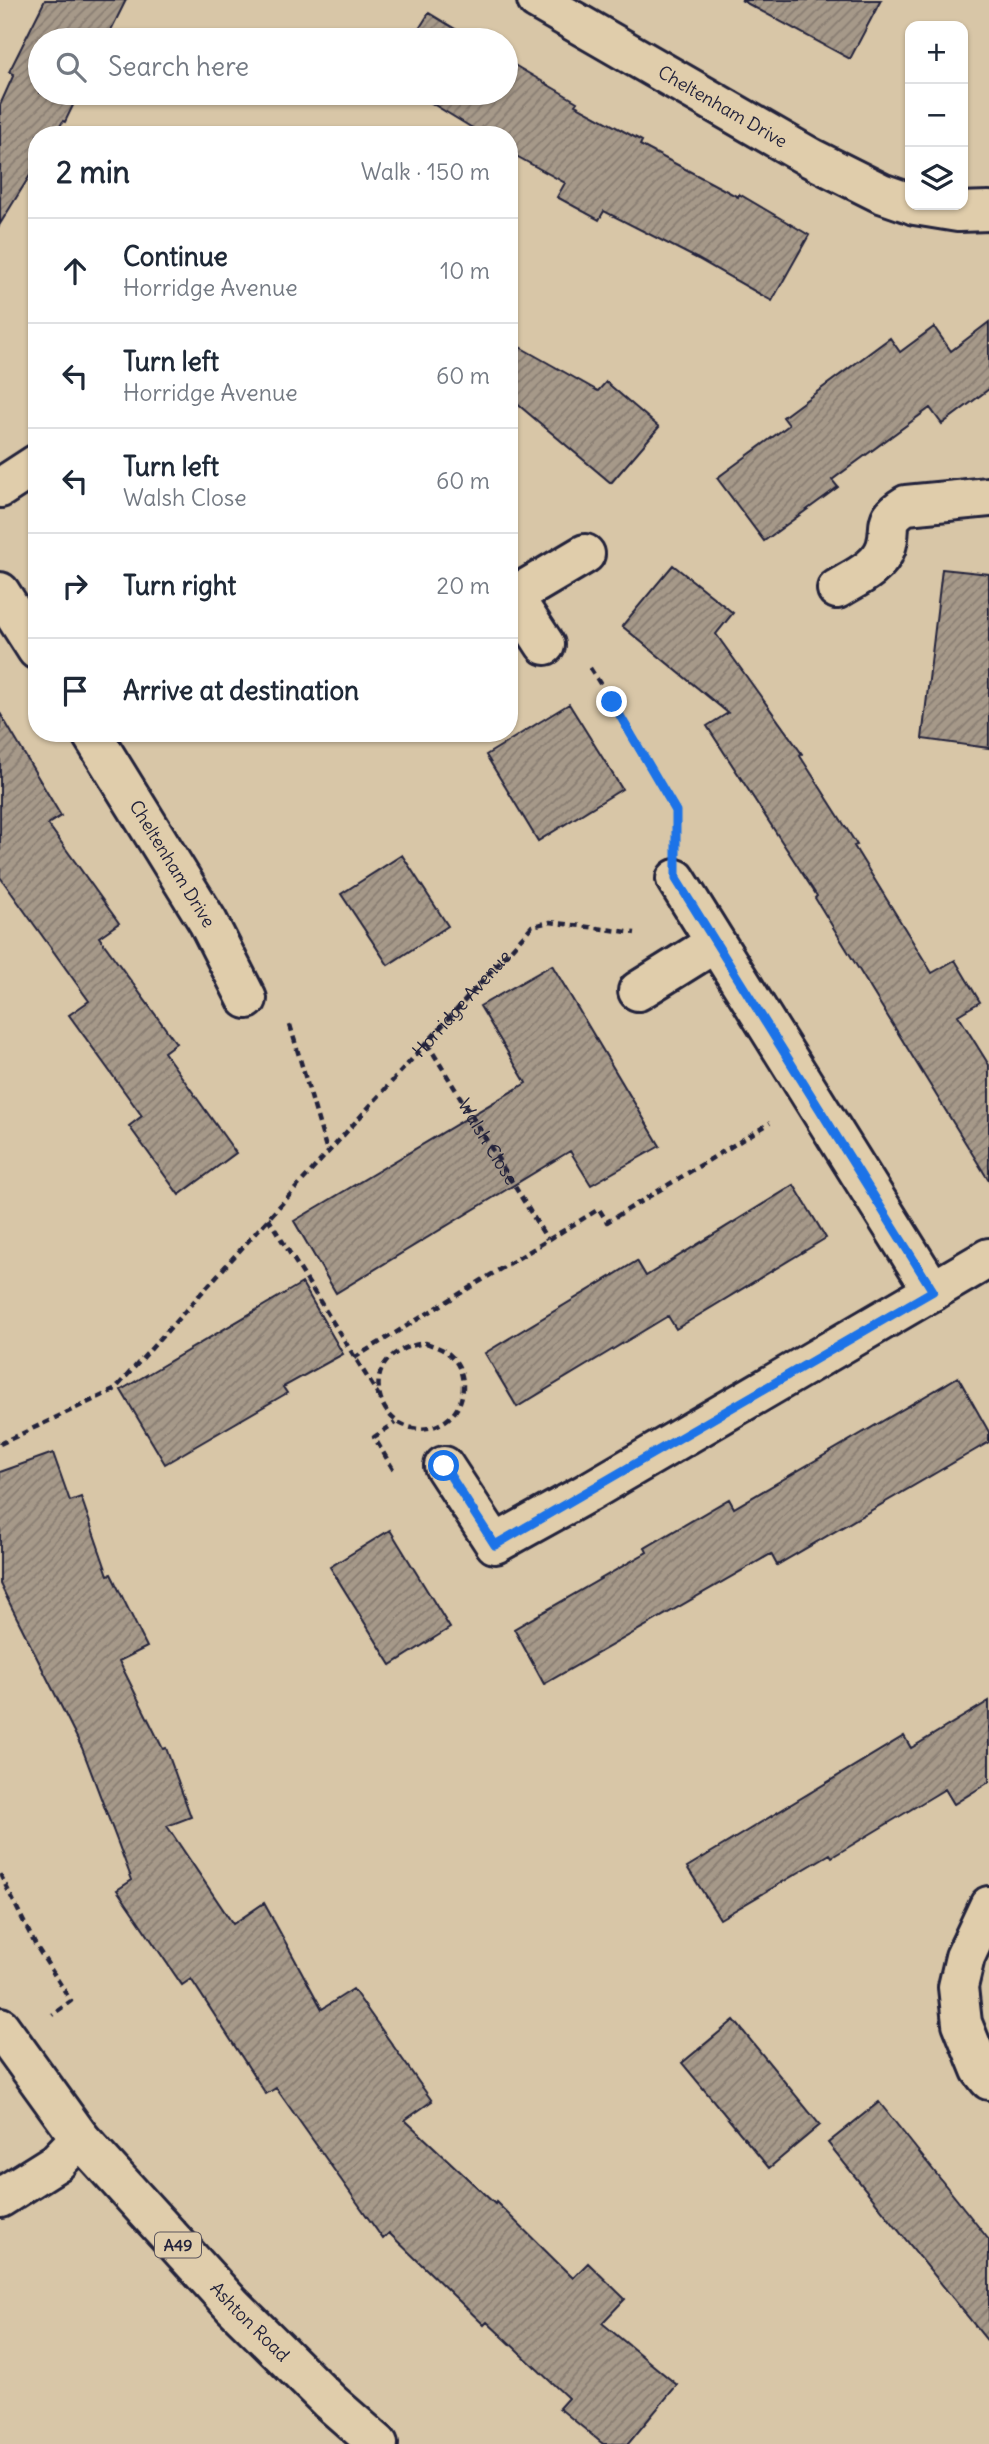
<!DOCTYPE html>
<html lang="en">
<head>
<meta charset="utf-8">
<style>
	body { margin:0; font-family:Delius,sans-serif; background:#f6f6f7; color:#1f2937 }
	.controls { position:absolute; right:21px; top:21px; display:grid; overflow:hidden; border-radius:14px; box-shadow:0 2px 5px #0004 }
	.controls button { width:63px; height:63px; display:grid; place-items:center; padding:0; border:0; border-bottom:2px solid #e0e1e3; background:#fff; color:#1f2937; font:35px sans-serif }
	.stop { position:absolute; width:21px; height:21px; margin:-16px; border:5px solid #1a73e8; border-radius:50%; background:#fff }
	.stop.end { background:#1a73e8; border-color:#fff; box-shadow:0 2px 7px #0008 }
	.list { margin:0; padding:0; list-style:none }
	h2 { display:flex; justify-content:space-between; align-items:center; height:91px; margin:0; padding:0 28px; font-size:30px }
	h2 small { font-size:23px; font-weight:400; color:#747a83 }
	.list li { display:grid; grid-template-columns:46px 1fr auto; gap:21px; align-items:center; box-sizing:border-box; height:105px; padding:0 28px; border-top:2px solid #e0e1e3 }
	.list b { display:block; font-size:26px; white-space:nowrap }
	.list p { margin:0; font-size:23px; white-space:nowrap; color:#747a83 }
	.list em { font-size:23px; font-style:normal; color:#747a83 }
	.icon { flex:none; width:38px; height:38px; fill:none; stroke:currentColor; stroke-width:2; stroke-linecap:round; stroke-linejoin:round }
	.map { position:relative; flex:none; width:989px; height:2444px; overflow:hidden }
	.search { position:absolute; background:#fff; box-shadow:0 2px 5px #0004; left:28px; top:28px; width:490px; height:77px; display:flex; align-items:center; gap:18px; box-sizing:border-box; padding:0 24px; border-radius:38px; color:#747a83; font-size:26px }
	.panel { position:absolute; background:#fff; box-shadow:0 2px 5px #0004; left:28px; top:126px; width:490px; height:616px; border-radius:28px }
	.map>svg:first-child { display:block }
</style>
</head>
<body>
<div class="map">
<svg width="989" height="2444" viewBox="0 0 989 2444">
	<defs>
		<pattern id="building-hatch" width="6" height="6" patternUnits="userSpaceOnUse" patternTransform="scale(1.75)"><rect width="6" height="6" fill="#a69989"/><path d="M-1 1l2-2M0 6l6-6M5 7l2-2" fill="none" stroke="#877c71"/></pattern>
	</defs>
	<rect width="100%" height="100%" fill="#d8c6a7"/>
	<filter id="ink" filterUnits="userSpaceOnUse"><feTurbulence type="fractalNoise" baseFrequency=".0143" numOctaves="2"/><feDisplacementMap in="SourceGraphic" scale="14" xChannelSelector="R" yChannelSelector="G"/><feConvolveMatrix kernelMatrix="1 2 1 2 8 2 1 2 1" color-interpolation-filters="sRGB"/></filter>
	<g filter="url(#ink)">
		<path fill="url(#building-hatch)" stroke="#22223b" stroke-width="2" d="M 45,0 L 126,0 L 106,40 L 40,40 L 40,93 L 79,93 L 65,122 L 63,121 L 55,135 L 37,135 L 37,164 L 0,224 L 0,105 L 14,74 L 9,72 Z
			M 741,0 L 881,0 L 850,59 Z
			M 429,13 L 462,33 L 474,40 L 412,40 Z
			M 506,60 L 577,102 L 575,105 L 642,141 L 640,145 L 738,197 L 739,194 L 809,235 L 772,301 L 698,259 L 604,211 L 599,220 L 557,197 L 565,183 L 509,152 L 509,135 L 484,135 L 415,93 L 506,93 Z
			M 989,322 L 989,389 L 942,424 L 930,408 L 832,480 L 838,487 L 764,541 L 717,478 L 789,425 L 783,417 L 890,338 L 900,352 L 934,327 L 951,351 Z
			M 509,341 L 598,391 L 606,382 L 659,427 L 611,483 L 509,397 Z
			M 673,565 L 733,613 L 716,634 L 802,754 L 800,756 L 857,845 L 854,846 L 932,973 L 955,960 L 980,1002 L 958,1015 L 989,1065 L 989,1181 L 815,898 L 817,896 L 707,726 L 728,713 L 622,626 Z
			M 942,569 L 989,574 L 989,748 L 922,739 Z
			M 569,704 L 622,789 L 538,841 L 486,755 Z
			M 0,713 L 61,816 L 48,824 L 119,923 L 99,937 L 176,1043 L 164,1052 L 236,1153 L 179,1195 L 129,1126 L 142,1116 L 69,1015 L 89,1001 L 0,877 Z
			M 402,855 L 448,926 L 388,965 L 341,894 Z
			M 552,965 L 660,1146 L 591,1185 L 570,1151 L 336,1293 L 294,1221 L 526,1083 L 480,1006 Z
			M 794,1185 L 826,1238 L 676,1329 L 668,1316 L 517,1407 L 485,1353 L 637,1261 L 646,1276 Z
			M 302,1283 L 343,1354 L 283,1387 L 287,1393 L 165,1464 L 121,1390 Z
			M 958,1377 L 989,1432 L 989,1442 L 777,1565 L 771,1554 L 544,1684 L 514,1629 L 647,1552 L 645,1548 L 729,1499 L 734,1508 Z
			M 53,1453 L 70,1501 L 81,1497 L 108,1575 L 111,1574 L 147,1647 L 119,1661 L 163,1749 L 166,1748 L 191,1817 L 167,1826 L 233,1924 L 264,1903 L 322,2009 L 353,1989 L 432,2101 L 405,2120 L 495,2204 L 496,2202 L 573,2278 L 588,2263 L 625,2299 L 602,2323 L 677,2385 L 628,2444 L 603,2444 L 559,2408 L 568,2398 L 487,2322 L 484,2325 L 389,2233 L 383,2239 L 276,2088 L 266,2094 L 191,1979 L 182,1985 L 117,1890 L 132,1880 L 82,1748 L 0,1584 L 0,1472 Z
			M 390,1530 L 450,1628 L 391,1665 L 330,1567 Z
			M 989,1701 L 989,1782 L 954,1804 L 945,1789 L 832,1857 L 830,1854 L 720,1919 L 687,1867 L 904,1736 L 911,1748 Z
			M 734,2020 L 820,2125 L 769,2168 L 682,2063 Z
			M 879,2102 L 989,2240 L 989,2343 L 828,2143 Z"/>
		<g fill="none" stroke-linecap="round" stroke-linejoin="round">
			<g stroke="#22223b" stroke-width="44">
				<g id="minor">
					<path id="s3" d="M 537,0 L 811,158 L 881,193 L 910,203"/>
					<path d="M 915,205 L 958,212 L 989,211"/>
					<path d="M 0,488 L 37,464"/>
					<path d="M 837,589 C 855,578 879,568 886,547 C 893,525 881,520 906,505 L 989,497"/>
					<path d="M 509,590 L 545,645"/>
					<path d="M 0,592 L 37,650"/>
					<path d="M 514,596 L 585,554"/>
					<path id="s4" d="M 91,733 L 208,922 L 247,999"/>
					<path d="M 676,879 L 933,1291"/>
					<path d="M 638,991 L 715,943"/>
					<path d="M 444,1466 L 495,1544 L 587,1493 L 989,1258"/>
					<path d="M 989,1906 L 965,1957 L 958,1987 L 962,2023 L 981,2070 L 989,2080"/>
					<path d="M 0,2198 L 57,2162 L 80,2138"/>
				</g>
			</g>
			<g stroke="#22223b" stroke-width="44">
				<g id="major">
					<path id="s5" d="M 0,2027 L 80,2138 L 232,2305 L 329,2401 L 378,2444"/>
				</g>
			</g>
			<g stroke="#22223b" stroke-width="4.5" stroke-dasharray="7 5" stroke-linecap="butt">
				<path d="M 590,668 L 612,702 L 676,811 L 676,831"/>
				<path d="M 290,1025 L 327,1151"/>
				<path id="s1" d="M 427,1043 L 547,1239"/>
				<path d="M 268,1218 L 379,1396"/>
				<path d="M 426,1343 C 434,1346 444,1349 450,1355 C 468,1371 467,1403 449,1418 C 424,1439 388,1428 380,1396 C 372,1364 397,1346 426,1343 Z"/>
				<path d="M 354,1358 L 599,1209 L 607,1222 L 770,1123"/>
				<path id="s2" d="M 0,1444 L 114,1390 L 532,926 L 550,922 L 635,933"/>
				<path d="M 393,1469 L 374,1437 L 395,1423"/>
				<path d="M 0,1874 L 35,1944 L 71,2001 L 52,2015"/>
			</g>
			<use href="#minor" stroke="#e0cdab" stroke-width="38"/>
			<use href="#major" stroke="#e0cdab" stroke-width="38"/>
		</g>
	</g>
	<g fill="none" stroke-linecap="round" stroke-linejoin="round" filter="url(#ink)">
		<path stroke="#1a73e8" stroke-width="9" d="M 444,1466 L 495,1545 L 933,1291 L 676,879 L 676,811 L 612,702"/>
	</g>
	<g text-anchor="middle" stroke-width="5" stroke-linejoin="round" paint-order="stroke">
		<rect fill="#e0cdab" stroke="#5b555d" stroke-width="2" x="155" y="2232.5" width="46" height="25" rx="5"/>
		<g font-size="16" font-weight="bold" fill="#22223b">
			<text x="178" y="2251">A49</text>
		</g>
		<g font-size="18" fill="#22223b" stroke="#e0cdab">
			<text dy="6" stroke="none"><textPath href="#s3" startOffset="214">Cheltenham Drive</textPath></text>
			<text dy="6" stroke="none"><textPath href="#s4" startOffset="154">Cheltenham Drive</textPath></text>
			<text dy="6" stroke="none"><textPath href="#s2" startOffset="646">Horridge Avenue</textPath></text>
			<text dy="6" stroke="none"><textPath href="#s1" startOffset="116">Walsh Close</textPath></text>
			<text dy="6" stroke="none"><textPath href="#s5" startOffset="387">Ashton Road</textPath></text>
		</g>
	</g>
</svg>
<div class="controls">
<button>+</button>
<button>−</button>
<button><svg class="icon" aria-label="layers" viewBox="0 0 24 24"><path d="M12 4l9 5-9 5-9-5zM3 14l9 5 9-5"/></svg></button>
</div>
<div class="stop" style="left:444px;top:1466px"></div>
<div class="stop end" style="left:612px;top:702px"></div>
<div class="search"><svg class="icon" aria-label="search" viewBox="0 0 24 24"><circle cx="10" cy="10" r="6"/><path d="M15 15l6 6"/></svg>Search here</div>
<section class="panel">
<h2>2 min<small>Walk · 150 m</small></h2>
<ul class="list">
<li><svg class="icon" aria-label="ahead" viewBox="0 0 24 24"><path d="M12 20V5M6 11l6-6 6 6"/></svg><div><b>Continue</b><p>Horridge Avenue</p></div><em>10 m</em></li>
<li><svg class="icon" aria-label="left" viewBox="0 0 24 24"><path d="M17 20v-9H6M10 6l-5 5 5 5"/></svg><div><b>Turn left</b><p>Horridge Avenue</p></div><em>60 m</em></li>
<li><svg class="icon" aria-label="left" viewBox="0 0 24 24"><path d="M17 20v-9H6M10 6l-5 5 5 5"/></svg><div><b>Turn left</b><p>Walsh Close</p></div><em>60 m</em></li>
<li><svg class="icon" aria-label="right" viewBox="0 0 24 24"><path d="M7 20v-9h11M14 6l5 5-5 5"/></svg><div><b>Turn right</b></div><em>20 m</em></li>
<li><svg class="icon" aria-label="arrive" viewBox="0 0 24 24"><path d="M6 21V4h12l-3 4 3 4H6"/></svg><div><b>Arrive at destination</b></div></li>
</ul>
</section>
</div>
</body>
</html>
